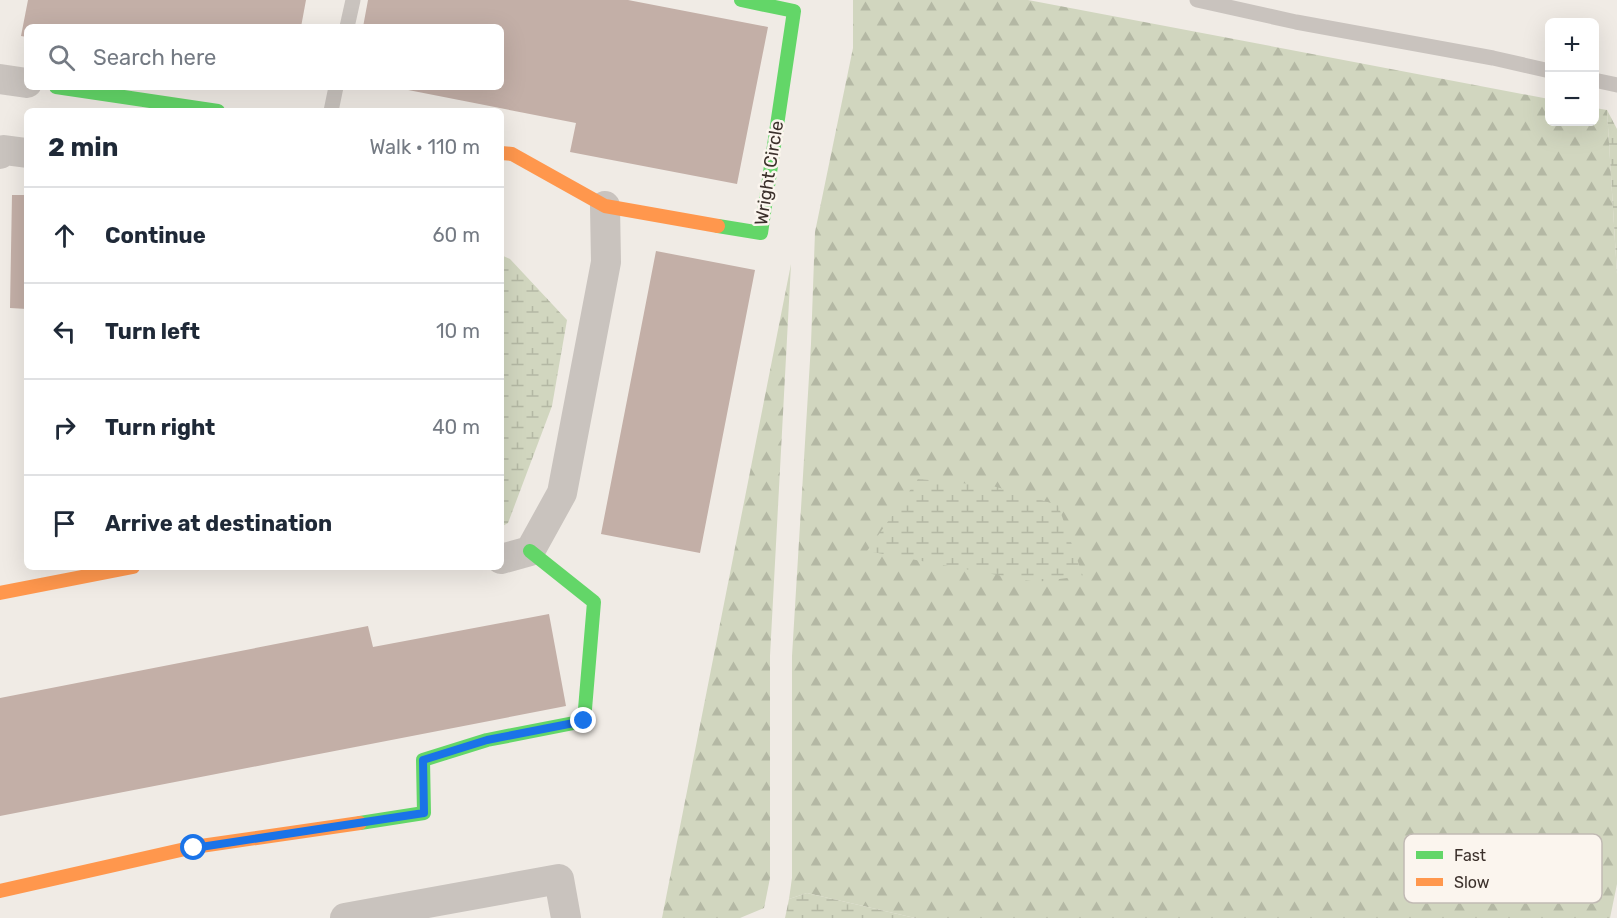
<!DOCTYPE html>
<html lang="en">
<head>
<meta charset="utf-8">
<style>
	body { margin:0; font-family:Rubik,sans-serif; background:#f6f6f7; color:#1f2937 }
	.controls { position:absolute; right:18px; top:18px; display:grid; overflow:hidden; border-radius:9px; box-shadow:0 6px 24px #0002 }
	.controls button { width:54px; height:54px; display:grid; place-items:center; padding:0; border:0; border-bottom:2px solid #e0e1e3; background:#fff; color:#1f2937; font:30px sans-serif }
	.stop { position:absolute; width:18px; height:18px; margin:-14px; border:4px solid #1a73e8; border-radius:50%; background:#fff }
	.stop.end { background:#1a73e8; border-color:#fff; box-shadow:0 2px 6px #0008 }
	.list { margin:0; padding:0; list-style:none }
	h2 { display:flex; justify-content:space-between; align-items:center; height:78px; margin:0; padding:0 24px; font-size:26px }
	h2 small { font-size:20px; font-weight:400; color:#747a83 }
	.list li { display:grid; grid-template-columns:39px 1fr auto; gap:18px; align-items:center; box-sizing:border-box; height:96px; padding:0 24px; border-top:2px solid #e0e1e3 }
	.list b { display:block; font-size:22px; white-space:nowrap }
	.list em { font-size:20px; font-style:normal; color:#747a83 }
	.icon { flex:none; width:33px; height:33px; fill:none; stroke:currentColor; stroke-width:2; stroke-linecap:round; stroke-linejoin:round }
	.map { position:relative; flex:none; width:1617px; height:918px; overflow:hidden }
	.search { position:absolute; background:#fff; box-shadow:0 6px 24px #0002; left:24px; top:24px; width:480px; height:66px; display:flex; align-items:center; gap:15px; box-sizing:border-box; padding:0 21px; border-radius:9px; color:#747a83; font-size:22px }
	.panel { position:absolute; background:#fff; box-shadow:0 6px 24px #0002; left:24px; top:108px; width:480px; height:462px; border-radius:9px }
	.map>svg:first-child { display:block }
</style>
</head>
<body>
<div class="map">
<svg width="1617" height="918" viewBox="0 0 1617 918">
	<defs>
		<pattern id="forest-firs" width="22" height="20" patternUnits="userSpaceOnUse" patternTransform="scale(1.5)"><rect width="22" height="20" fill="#d1d6bf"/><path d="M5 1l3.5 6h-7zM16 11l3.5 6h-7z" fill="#b4b8a4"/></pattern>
		<pattern id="wetland-marsh" width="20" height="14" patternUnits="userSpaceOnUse" patternTransform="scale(1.5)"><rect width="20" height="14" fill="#d1d6bf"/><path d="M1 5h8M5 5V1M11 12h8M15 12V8" fill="none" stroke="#b4b8a4"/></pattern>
	</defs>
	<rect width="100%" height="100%" fill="#f0ebe5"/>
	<path fill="url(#forest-firs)" d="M 853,0 L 1028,0 L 1549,99 L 1550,122 L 1594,122 L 1595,108 L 1607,110 L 1617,274 L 1617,884 L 1610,918 L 915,918 L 807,893 L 789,899 L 792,878 L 792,656 L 811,344 L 815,232 L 853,48 Z
		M 791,264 L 770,656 L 770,878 L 764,908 L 740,918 L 662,918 Z"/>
	<path fill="url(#wetland-marsh)" d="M 1607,110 L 1617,129 L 1617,274 Z
		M 501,255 L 510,259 L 567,320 L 552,406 L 508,523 L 501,527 Z
		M 918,479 L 993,486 L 1058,505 L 1083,576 L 1036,582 L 867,551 Z
		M 807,893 L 915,918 L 785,918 L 789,899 Z"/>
	<path fill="#c3afa7" d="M 28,0 L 306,0 L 301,27 L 27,27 L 27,37 L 21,36 Z
		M 368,0 L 628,0 L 768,27 L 737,184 L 570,152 L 576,123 L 398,88 L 501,87 L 501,27 L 363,27 Z
		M 12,195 L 27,195 L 27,309 L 10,308 Z
		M 656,251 L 755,270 L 700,553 L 601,534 Z
		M 549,614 L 566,706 L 0,816 L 0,698 L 368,626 L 373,647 Z"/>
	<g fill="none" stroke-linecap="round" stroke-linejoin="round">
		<path stroke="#c9c3be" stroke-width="15" d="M 1197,0 L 1296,22 L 1493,58 L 1550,71
			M 347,27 L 353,0
			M 1594,80 L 1617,85
			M 331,111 L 336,87"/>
		<path stroke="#c9c3be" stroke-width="30" d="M 0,79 L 27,83
			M 0,154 L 4,150 L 27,153
			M 501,559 L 530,551 L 562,493 L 606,262 L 605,206
			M 345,918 L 559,879 L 566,918"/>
		<path stroke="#63d668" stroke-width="14" d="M 56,87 L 218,111
			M 718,226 L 761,233 L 794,11 L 741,0
			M 360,823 L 424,813 L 423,760 L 487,740 L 584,721 L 594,602 L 530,551"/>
		<path stroke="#ff974d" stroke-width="14" d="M 501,153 L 512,154 L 605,206 L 718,226
			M 0,593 L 133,567
			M 0,891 L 194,847 L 360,823"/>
	</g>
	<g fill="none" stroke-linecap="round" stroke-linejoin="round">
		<path stroke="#1a73e8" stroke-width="8" d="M 194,848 L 424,813 L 423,760 L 487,740 L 584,721"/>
	</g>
	<g text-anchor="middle" stroke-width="5" stroke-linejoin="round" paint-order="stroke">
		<g font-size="18" fill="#3b302b" stroke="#fbf5ee">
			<text transform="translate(769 173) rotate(-81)" y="6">Wright Circle</text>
		</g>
	</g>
	<rect x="1404" y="834" width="198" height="69" rx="9" fill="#fbf5ee" stroke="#c1bab4" stroke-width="1.5"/>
	<rect x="1416" y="851" width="27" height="8" fill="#63d668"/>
	<rect x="1416" y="878" width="27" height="8" fill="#ff974d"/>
	<g font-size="16" fill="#3b302b">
		<text x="1454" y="861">Fast</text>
		<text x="1454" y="888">Slow</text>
	</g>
</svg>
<div class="controls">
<button>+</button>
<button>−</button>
</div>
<div class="stop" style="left:194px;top:848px"></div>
<div class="stop end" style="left:584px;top:721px"></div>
<div class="search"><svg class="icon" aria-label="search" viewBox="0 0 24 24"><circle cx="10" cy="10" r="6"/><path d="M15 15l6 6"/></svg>Search here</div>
<section class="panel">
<h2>2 min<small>Walk · 110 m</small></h2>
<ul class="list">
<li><svg class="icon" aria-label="ahead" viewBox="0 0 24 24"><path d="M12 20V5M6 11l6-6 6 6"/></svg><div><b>Continue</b></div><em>60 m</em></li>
<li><svg class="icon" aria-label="left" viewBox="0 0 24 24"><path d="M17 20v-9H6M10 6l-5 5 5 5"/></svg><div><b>Turn left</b></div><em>10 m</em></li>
<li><svg class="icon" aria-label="right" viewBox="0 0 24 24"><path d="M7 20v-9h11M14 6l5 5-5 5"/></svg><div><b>Turn right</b></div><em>40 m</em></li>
<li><svg class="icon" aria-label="arrive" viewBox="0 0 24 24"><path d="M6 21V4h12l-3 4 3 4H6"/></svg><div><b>Arrive at destination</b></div></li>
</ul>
</section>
</div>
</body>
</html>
